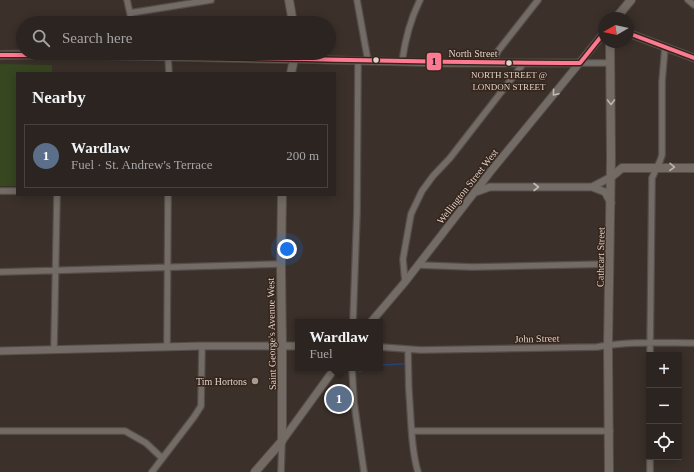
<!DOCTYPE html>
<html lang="en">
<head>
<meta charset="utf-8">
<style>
	body { margin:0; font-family:Georgia,serif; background:#342c29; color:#f1f3f6 }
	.controls { position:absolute; right:12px; bottom:12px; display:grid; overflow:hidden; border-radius:0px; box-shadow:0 2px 10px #0003 }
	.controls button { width:36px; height:36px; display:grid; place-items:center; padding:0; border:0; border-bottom:1px solid #48413e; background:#2c2420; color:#f1f3f6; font:20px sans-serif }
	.compass { position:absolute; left:598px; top:12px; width:36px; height:36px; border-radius:50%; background:#2c2420; box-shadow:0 2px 10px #0003; rotate:261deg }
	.you { position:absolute; left:287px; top:249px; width:14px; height:14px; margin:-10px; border:3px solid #fff; border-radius:50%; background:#1a73e8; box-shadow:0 0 0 6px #1a73e833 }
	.badge { display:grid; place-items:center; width:26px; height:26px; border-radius:50%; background:#8bbbb9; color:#fff; font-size:13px; font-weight:700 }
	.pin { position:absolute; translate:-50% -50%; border:2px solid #fff; box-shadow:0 1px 4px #0006 }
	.popup { position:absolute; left:295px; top:319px; width:88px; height:52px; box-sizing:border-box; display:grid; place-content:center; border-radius:0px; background:#2c2420; filter:drop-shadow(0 1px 3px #0005); font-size:13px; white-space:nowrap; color:#a6a4a5 }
	.popup b { font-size:15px; color:#f1f3f6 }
	.popup::after { content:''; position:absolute; left:50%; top:100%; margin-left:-8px; border:8px solid transparent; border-top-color:#2c2420 }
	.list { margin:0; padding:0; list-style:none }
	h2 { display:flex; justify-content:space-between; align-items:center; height:52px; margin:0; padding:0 16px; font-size:17px }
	h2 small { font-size:13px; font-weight:400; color:#a6a4a5 }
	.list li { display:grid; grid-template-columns:26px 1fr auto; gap:12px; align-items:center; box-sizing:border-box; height:64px; margin:0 8px 8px; padding:0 8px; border:1px solid #48413e; border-radius:0px }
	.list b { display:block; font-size:15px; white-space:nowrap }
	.list p { margin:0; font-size:13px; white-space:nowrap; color:#a6a4a5 }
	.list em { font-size:13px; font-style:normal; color:#a6a4a5 }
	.icon { flex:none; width:22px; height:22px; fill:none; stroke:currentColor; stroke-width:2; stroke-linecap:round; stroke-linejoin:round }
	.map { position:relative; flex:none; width:694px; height:472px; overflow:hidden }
	.search { position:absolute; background:#2c2420; box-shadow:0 2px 10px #0003; left:16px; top:16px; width:320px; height:44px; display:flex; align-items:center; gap:10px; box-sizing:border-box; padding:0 14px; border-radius:22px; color:#a6a4a5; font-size:15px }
	.panel { position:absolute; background:#2c2420; box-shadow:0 2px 10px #0003; left:16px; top:72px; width:320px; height:124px; border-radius:0px }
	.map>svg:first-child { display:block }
</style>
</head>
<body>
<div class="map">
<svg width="694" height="472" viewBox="0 0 694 472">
	<rect width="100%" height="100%" fill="#3b302a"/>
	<path fill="#374720" d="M 0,64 L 52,65 L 52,73 L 17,73 L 17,186 L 0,186 Z"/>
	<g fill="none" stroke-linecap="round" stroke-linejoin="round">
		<path stroke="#274376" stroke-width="1.5" d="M 380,365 L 405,364
			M 359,372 L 371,368"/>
		<g stroke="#574d48" stroke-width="8">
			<path id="minor" d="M 127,0 L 132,23
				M 357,0 L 368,61
				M 688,0 L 694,5
				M 130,13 L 211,0
				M 168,56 L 169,73
				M 402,62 C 405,40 410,20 420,0
				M 493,63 L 498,51 L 538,0
				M 580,63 L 611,63
				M 0,191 L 17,191
				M 418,265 L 472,267 L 610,264
				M 0,272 L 281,264
				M 405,282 L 403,259 L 411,214 L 422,191 L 433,176 L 450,158 L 523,64
				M 353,322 L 357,212 L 358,61
				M 167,347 L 168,195
				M 380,347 L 421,350 L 597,347 C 629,341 662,343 694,343
				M 54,349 L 57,195
				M 408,350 C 408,374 409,399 411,423 C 412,440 413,456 418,472
				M 650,355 L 652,178 L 660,161 L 662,155 L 662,82 L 665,47
				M 352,368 L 354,402 L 364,472
				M 0,431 L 125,431 L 146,443 L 162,458
				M 412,431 L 610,431
				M 650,457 L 650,472
				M 152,472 L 194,417 L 201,406 L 202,346
				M 281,472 L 282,441"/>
		</g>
		<g stroke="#574d48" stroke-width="9">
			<path id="tertiary" d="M 628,33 L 694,58
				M 295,59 L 447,63 L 580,63
				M 592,187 L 605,192 L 611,203
				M 476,192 L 490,187 L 592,187 L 611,177
				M 371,322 L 405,282 L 491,171 L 604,33
				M 0,351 L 202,346 L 298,346
				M 282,441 L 335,368"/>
		</g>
		<g stroke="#574d48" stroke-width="10">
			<path id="secondary" d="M 289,0 L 293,23
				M 616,18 L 631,0
				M 0,55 L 59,54 L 295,59
				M 291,73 L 295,54
				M 611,177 L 622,168 L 694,168
				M 255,472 L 282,441 L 282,346 L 281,264 L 282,195
				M 609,472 L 608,345 L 611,157 L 610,42"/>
		</g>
		<use href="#minor" stroke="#726b66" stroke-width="5.5"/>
		<use href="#tertiary" stroke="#726b66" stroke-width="7"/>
		<use href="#secondary" stroke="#726a63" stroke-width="8"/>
		<g stroke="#36251b" stroke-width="7">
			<path id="bus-1" d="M 628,33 L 694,58
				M 0,55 C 193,54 387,63 580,63 L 604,33"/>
		</g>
		<use href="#bus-1" stroke="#fe7a93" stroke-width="4"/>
	</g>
	<defs><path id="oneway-chevron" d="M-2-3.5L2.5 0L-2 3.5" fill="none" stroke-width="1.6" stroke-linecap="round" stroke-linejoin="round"/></defs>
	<g stroke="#c4b9b2">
		<use href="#oneway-chevron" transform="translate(555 93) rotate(130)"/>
		<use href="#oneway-chevron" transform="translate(536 187)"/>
	</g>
	<g stroke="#beb4ac">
		<use href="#oneway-chevron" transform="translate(611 102) rotate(90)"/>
		<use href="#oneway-chevron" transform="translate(672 167) rotate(1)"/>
	</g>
	<g fill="#dfd3cc" stroke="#36251b" stroke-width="1.5">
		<circle cx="376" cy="60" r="3.5"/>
		<circle cx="509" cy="63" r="3.5"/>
	</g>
	<circle fill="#a69a93" stroke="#36251b" stroke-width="1.5" cx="255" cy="381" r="4"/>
	<g text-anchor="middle" stroke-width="3" stroke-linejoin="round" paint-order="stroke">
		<g font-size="9" fill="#dfd3cc" stroke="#36251b">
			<text x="509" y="78">NORTH STREET @<tspan x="509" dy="12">LONDON STREET</tspan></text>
		</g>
		<g font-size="10" fill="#dfd3cc" stroke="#36251b">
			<text x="473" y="57">North Street</text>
			<text transform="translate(467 186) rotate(-52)" y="4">Wellington Street West</text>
			<text transform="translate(600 257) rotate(-89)" y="4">Cathcart Street</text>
			<text transform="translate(271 334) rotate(-91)" y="4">Saint George's Avenue West</text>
			<text transform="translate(537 338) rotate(-1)" y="4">John Street</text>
		</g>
		<g font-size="10" fill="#dfd3cc" stroke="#36251b" text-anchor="end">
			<text x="247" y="385">Tim Hortons</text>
		</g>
	</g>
	<rect stroke="#36251b" stroke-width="1.5" x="426" y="52" width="16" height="19" rx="4" fill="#fe7a93"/>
	<g font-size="11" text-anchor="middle" font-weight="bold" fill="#111">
		<text x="434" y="65">1</text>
	</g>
</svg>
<div class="controls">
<button>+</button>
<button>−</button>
<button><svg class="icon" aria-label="locate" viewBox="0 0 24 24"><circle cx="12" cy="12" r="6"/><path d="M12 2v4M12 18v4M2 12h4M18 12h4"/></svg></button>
</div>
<svg class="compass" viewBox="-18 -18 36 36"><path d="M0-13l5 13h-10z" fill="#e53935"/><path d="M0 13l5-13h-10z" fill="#a6a4a5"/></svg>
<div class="you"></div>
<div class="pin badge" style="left:339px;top:399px;background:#5c6f8a">1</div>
<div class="popup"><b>Wardlaw</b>Fuel</div>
<div class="search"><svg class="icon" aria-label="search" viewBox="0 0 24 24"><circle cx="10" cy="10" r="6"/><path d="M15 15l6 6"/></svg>Search here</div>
<section class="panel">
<h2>Nearby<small></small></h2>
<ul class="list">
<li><span class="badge" style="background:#5c6f8a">1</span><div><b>Wardlaw</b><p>Fuel · St. Andrew's Terrace</p></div><em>200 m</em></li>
</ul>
</section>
</div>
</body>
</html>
